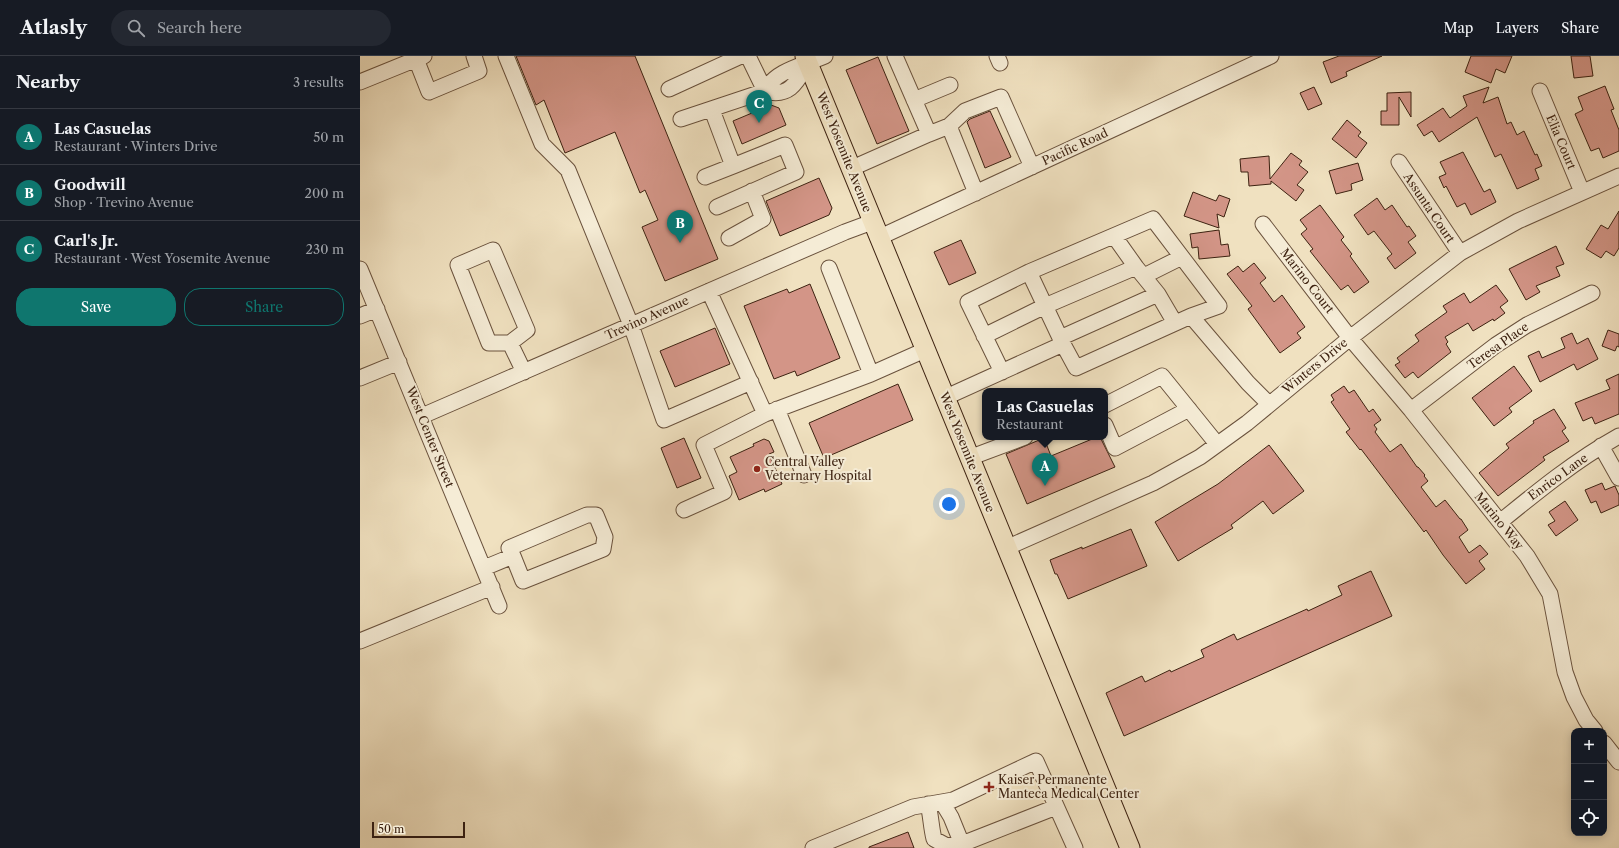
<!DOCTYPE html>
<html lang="en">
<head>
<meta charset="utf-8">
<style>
	body { margin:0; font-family:"Libre Caslon Text",serif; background:#242831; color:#f1f3f6 }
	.controls { position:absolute; right:12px; bottom:12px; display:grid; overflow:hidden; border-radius:8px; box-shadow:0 2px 10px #0003 }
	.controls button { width:36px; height:36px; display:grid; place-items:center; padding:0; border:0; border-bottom:1px solid #363941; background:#171b24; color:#f1f3f6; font:20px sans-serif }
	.scale { position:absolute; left:12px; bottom:10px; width:93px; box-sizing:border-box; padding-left:4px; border:2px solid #3d2211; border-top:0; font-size:11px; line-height:14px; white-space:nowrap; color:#3d2211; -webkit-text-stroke:3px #f5ecd6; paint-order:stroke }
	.you { position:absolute; left:589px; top:448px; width:14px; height:14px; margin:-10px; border:3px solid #fff; border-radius:50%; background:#1a73e8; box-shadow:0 0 0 6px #1a73e833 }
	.badge { display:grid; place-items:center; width:26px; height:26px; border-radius:50%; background:#0f766e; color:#fff; font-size:13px; font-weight:700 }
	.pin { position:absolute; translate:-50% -33px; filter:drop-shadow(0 1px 2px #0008) }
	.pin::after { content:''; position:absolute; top:21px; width:14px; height:12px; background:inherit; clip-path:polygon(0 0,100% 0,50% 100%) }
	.popup { position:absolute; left:622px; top:332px; width:126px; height:52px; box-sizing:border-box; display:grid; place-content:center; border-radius:8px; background:#171b24; filter:drop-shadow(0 1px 3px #0005); font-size:13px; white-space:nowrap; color:#9ea1a6 }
	.popup b { font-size:15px; color:#f1f3f6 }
	.popup::after { content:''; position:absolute; left:50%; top:100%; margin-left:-8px; border:8px solid transparent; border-top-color:#171b24 }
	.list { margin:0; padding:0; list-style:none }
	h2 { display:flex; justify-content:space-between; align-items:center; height:52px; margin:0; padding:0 16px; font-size:17px }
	h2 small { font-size:13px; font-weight:400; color:#9ea1a6 }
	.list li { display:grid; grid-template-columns:26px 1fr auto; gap:12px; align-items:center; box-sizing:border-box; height:56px; padding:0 16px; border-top:1px solid #363941 }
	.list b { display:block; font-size:15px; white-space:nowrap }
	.list p { margin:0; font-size:13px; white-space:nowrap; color:#9ea1a6 }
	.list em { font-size:13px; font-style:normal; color:#9ea1a6 }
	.actions { display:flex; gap:8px; padding:12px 16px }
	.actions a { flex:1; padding:9px 0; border:1px solid #0f766e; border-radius:16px; text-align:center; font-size:14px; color:#0f766e }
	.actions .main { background:#0f766e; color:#fff }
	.icon { flex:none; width:22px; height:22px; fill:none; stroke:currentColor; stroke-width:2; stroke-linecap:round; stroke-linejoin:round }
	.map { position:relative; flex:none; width:1259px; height:792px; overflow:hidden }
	header { display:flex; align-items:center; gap:24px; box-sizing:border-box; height:56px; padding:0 20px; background:#171b24; border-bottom:1px solid #363941 }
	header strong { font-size:19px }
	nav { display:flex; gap:22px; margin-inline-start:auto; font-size:14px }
	.search { width:280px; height:36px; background:#242831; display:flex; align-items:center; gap:10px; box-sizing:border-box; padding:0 14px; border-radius:22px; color:#9ea1a6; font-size:15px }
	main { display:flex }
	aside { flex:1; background:#171b24 }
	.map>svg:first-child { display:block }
</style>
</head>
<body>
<header>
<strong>Atlasly</strong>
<div class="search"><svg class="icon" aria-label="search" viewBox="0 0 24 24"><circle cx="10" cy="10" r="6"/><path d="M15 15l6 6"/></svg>Search here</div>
<nav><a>Map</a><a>Layers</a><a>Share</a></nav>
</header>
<main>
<aside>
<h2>Nearby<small>3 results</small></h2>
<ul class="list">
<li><span class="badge">A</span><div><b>Las Casuelas</b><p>Restaurant · Winters Drive</p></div><em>50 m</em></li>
<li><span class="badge">B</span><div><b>Goodwill</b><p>Shop · Trevino Avenue</p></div><em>200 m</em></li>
<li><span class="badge">C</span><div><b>Carl's Jr.</b><p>Restaurant · West Yosemite Avenue</p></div><em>230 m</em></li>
</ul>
<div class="actions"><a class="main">Save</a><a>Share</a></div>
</aside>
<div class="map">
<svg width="1259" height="792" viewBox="0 0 1259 792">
	<rect width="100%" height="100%" fill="#f0e1c0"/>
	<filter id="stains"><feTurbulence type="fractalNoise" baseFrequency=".005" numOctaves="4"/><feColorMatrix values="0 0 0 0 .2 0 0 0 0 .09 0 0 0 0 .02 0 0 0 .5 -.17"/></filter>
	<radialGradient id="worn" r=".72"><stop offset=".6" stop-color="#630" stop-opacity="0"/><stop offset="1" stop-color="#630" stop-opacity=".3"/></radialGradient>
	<path fill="#d39587" stroke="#3d2211" d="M 156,0 L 275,0 L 358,203 L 305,225 L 282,171 L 298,164 L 285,134 L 280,137 L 255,76 L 205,97 L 184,44 L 176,49 Z
		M 979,0 L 1022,0 L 986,16 L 987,20 L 971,27 L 963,6 Z
		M 1111,0 L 1152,0 L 1145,17 L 1136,13 L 1131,27 L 1105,16 Z
		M 1211,0 L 1230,0 L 1233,20 L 1214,22 Z
		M 518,1 L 549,75 L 517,88 L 486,14 Z
		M 1245,30 L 1254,53 L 1251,54 L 1259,74 L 1259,95 L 1243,102 L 1239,92 L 1231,95 L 1215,58 L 1223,54 L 1218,41 Z
		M 954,31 L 962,48 L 948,54 L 940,37 Z
		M 1129,31 L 1123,47 L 1138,41 L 1147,68 L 1151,66 L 1157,79 L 1164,75 L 1175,99 L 1177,98 L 1182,110 L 1175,113 L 1179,123 L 1157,133 L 1141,98 L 1135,101 L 1117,61 L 1079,86 L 1072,75 L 1064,80 L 1057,69 L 1083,52 L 1090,62 L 1107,50 L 1103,40 Z
		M 1051,36 L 1051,61 L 1039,41 L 1039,69 L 1021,69 L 1021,55 L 1027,55 L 1027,37 Z
		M 411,49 L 419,52 L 426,69 L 382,88 L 373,65 Z
		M 630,55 L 651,101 L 625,112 L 607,66 L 610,63 Z
		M 987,64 L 1001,76 L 998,80 L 1007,87 L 996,102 L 972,83 Z
		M 1103,96 L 1124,136 L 1130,133 L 1136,146 L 1111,159 L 1105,147 L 1097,151 L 1086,130 L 1084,132 L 1079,121 L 1086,118 L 1080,106 Z
		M 931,97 L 942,105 L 939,109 L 948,116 L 937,129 L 944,134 L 936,145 L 911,125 L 911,128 L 889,130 L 888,116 L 881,116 L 880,103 L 909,100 L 910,123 Z
		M 998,107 L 1003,124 L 991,128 L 992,134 L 976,138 L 969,115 Z
		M 459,122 L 472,152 L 469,159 L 420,180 L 406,145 Z
		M 833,136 L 856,145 L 859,139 L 870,143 L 864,161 L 857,158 L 859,172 L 824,160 Z
		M 1017,142 L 1025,154 L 1032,149 L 1047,171 L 1049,170 L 1056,180 L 1048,186 L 1056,197 L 1035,213 L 1027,202 L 1032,198 L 1014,175 L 1008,179 L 994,159 Z
		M 960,149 L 984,181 L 981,184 L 992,198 L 990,200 L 1009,226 L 994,237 L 988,229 L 981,234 L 950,195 L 953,193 L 941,178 L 947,173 L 940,164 Z
		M 1259,155 L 1259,192 L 1254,200 L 1246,195 L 1241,202 L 1226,193 L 1241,169 L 1248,173 Z
		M 859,174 L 861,189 L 868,188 L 870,200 L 839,203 L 838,191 L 832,192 L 830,178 Z
		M 601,184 L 616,217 L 589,229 L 574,196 Z
		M 1196,190 L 1204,208 L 1196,211 L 1200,220 L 1176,230 L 1180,236 L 1166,244 L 1149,213 L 1167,204 Z
		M 894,207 L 906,222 L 900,227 L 914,246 L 922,239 L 945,271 L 937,277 L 941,282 L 920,297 L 888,253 L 892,250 L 867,218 L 878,210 L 883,216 Z
		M 450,228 L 480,302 L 437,320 L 435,315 L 414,323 L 384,250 L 427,233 L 429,237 Z
		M 1136,229 L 1148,245 L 1140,251 L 1145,257 L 1134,265 L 1133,263 L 1113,275 L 1108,267 L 1085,281 L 1088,286 L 1086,288 L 1091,296 L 1058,322 L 1053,316 L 1045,322 L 1035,309 L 1040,306 L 1037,302 L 1059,285 L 1055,279 L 1087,256 L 1083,250 L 1104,237 L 1110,247 Z
		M 355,272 L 370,308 L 315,331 L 300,295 Z
		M 1248,274 L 1259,278 L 1259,291 L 1257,290 L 1255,295 L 1242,290 Z
		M 1212,277 L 1217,288 L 1228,282 L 1238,303 L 1217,314 L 1214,308 L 1180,326 L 1168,300 L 1179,295 L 1182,302 L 1205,292 L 1201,282 Z
		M 1154,310 L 1172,335 L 1149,352 L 1152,356 L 1134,370 L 1112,342 Z
		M 1259,318 L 1259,358 L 1235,368 L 1232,361 L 1223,365 L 1215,347 L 1250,333 L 1246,324 Z
		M 538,328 L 553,364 L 464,402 L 449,367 Z
		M 984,330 L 989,337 L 994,334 L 1009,356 L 1013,353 L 1021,364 L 1014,369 L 1017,373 L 1015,376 L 1030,396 L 1041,388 L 1057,411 L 1058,411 L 1065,419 L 1064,420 L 1068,425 L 1061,431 L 1076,451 L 1085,444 L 1100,463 L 1101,463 L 1108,474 L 1099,481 L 1109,497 L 1120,489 L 1128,498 L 1119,505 L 1125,513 L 1106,528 L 1083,499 L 1066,474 L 1064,476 L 1001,393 L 1000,394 L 986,376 L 990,373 L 971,346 L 974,344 L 971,339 Z
		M 1194,353 L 1206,372 L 1202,375 L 1209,385 L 1183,401 L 1185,404 L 1138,440 L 1119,417 L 1149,392 L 1146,388 L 1174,367 L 1173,365 Z
		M 737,381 L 740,381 L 755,411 L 667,448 L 646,398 L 684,382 L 691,400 Z
		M 324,382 L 341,422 L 317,432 L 301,392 Z
		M 404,383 L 409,385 L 414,396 L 409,398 L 422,428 L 405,436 L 404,433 L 379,444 L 369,420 L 377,416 L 370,401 L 394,390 L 393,388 Z
		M 909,389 L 944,435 L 913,458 L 903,445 L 871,469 L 873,472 L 818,505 L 795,466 L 858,428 Z
		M 1242,427 L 1245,434 L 1255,430 L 1259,439 L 1259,449 L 1241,457 L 1236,445 L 1231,447 L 1225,434 Z
		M 1205,445 L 1218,464 L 1196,480 L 1188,469 L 1195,465 L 1189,456 Z
		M 771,473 L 787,510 L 708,543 L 697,518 L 695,518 L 690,504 L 722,491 L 722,493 Z
		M 1011,515 L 1032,560 L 764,680 L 746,637 L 782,620 L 785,626 L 810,614 L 811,616 L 844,601 L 841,594 L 874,578 L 877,584 L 947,553 L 948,555 L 982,539 L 978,530 Z
		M 548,776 L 554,792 L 509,792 L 509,791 Z"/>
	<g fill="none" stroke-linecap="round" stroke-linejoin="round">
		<g stroke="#6a523d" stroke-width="17">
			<path id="minor" d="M 146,0 L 182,88 L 208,114 L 271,269 L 304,364 L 391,326
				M 388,0 L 405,35
				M 535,0 L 569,78 L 589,70 L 616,137
				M 637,0 L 640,7
				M 56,3 L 69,36 L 119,15 L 114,0
				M 0,26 L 64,0
				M 309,33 L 381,0
				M 405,35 C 415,14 445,9 465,0
				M 1180,35 L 1222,136
				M 554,44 L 590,29
				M 352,54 L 373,110 L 425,89 L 436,116 L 357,151
				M 321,63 L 405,35 C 430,42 437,26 448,7
				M 589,70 L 605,55 L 641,41 L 672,111
				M 1039,106 L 1100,197
				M 490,113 L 569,78
				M 345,121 L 373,110
				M 903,168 L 990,282 L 1051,354 L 1167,500 L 1190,538 L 1205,616 L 1214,641 L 1226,664 L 1235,675
				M 754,180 L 776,211
				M 369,182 L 403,163 L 392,135
				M 518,182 L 911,0
				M 0,213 L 139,550
				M 784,220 L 822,201
				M 0,260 L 17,253
				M 624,280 L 685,250 L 776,211 L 798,238
				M 700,282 L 798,238 L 815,267
				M 150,287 L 129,287 L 98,209 L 133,194 L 167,274 L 150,287 L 164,316
				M 703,288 L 669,216 L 793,163 L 859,250 L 831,260
				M 642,316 L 608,246 L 669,216
				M 511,318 L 565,294
				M 0,322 L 39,306
				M 584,342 L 703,288 L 716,312 L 831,260 L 888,327 L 909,348
				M 745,349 L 802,320 L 857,388
				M 417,353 L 444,419
				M 1051,354 L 1136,289 L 1167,269 L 1232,237
				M 405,358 L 511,318 L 469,212
				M 62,360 L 485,176 L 512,166
				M 745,369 L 755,392 L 829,353
				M 1241,390 L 1259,422
				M 609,402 L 665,381
				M 324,454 L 364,436 L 344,389 L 405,358 L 349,235
				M 1140,466 C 1178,435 1216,404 1259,380
				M 646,492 L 793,427 L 840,401 L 887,367 L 990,282 L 1100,197 L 1158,165 L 1259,120
				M 124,512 L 153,500 L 163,525 L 243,493 L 245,481 L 236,459 L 227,459 L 149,492 L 153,500
				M 0,585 L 132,531
				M 1244,687 L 1259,706
				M 582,746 L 591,761 L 602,788 L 696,751
				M 568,748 C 571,760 571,771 574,783 L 587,790 L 602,788
				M 453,792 L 553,751 L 593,744 L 676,705 L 715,792"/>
		</g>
		<g stroke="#3d2211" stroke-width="21">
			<path id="major" d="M 445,0 L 770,792"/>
		</g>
		<use href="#minor" stroke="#f5ecd6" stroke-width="15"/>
		<use href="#major" stroke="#f0e1c0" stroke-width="19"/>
	</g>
	<g fill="#8f2418" stroke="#f5ecd6" stroke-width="1.5">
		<circle cx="397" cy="413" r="4"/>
		<path d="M627 725h4v4h4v4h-4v4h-4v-4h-4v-4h4z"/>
	</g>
	<g text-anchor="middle" stroke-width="4" stroke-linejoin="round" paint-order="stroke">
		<g font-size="12" fill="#3d2211" stroke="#f5ecd6">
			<text transform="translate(1201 86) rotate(67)" y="4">Elia Court</text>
			<text transform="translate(715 91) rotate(-25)" y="4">Pacific Road</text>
			<text transform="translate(484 96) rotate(68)" y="4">West Yosemite Avenue</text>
			<text transform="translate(1069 152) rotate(56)" y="4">Assunta Court</text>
			<text transform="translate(947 225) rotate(52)" y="4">Marino Court</text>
			<text transform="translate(287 262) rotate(-24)" y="4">Trevino Avenue</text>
			<text transform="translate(1138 290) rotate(-35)" y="4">Teresa Place</text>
			<text transform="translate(955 310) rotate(-39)" y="4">Winters Drive</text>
			<text transform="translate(70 381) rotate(68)" y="4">West Center Street</text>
			<text transform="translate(607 396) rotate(68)" y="4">West Yosemite Avenue</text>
			<text transform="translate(1198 421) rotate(-36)" y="4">Enrico Lane</text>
			<text transform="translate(1139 465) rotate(51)" y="4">Marino Way</text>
		</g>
		<g font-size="12" fill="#3d2211" stroke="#f5ecd6" text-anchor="start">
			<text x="405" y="410">Central Valley<tspan x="405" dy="14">Veternary Hospital</tspan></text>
			<text x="638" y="728">Kaiser Permanente<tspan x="638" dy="14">Manteca Medical Center</tspan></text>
		</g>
	</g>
	<rect width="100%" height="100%" filter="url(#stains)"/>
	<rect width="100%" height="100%" fill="url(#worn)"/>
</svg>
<div class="controls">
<button>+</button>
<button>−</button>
<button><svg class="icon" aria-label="locate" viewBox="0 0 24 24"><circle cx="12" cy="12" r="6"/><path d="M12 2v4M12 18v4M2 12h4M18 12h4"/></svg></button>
</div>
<div class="scale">50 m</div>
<div class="you"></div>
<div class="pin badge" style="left:685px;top:430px">A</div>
<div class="popup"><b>Las Casuelas</b>Restaurant</div>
<div class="pin badge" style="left:320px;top:187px">B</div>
<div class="pin badge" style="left:399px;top:67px">C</div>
</div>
</main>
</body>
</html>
